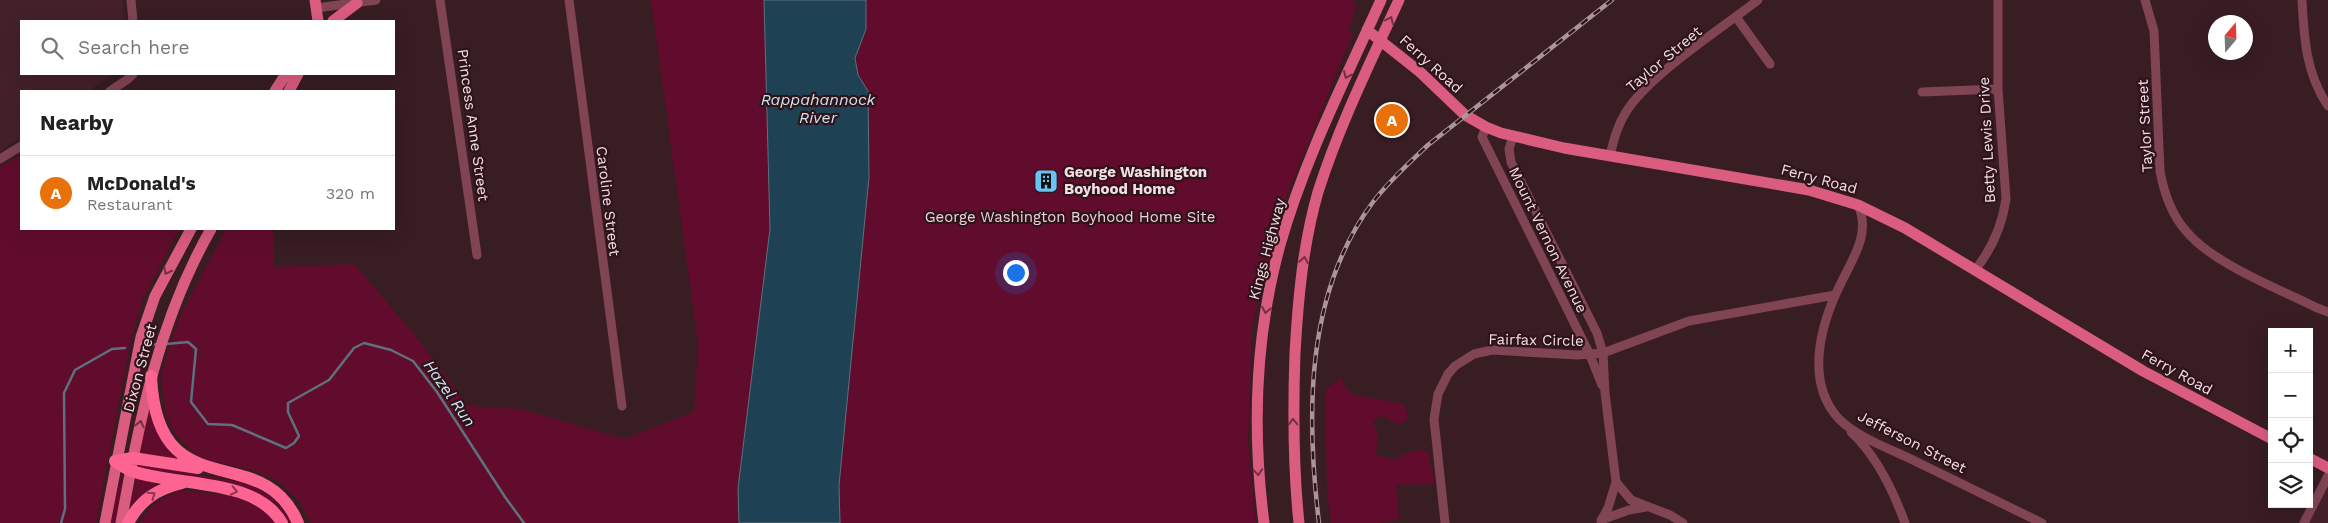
<!DOCTYPE html>
<html lang="en">
<head>
<meta charset="utf-8">
<style>
	body { margin:0; font-family:"Work Sans",sans-serif; background:#f2f2f2; color:#222 }
	.controls { position:absolute; right:15px; bottom:15px; display:grid; overflow:hidden; border-radius:0px; box-shadow:0 5px 20px #0002 }
	.controls button { width:45px; height:45px; display:grid; place-items:center; padding:0; border:0; border-bottom:1px solid #e0e0e0; background:#fff; color:#222; font:25px sans-serif }
	.compass { position:absolute; left:2208px; top:15px; width:45px; height:45px; border-radius:50%; background:#fff; box-shadow:0 5px 20px #0002; rotate:19deg }
	.you { position:absolute; left:1015px; top:272px; width:18px; height:18px; margin:-12px; border:4px solid #fff; border-radius:50%; background:#1a73e8; box-shadow:0 0 0 8px #1a73e833 }
	.badge { display:grid; place-items:center; width:32px; height:32px; border-radius:50%; background:#7c3aed; color:#fff; font-size:16px; font-weight:700 }
	.pin { position:absolute; translate:-50% -50%; border:2px solid #fff; box-shadow:0 1px 5px #0006 }
	.list { margin:0; padding:0; list-style:none }
	h2 { display:flex; justify-content:space-between; align-items:center; height:65px; margin:0; padding:0 20px; font-size:21px }
	h2 small { font-size:16px; font-weight:400; color:#767676 }
	.list li { display:grid; grid-template-columns:32px 1fr auto; gap:15px; align-items:center; box-sizing:border-box; height:75px; padding:0 20px; border-top:1px solid #e0e0e0 }
	.list b { display:block; font-size:19px; white-space:nowrap }
	.list p { margin:0; font-size:16px; white-space:nowrap; color:#767676 }
	.list em { font-size:16px; font-style:normal; color:#767676 }
	.icon { flex:none; width:28px; height:28px; fill:none; stroke:currentColor; stroke-width:2; stroke-linecap:round; stroke-linejoin:round }
	.map { position:relative; flex:none; width:2328px; height:523px; overflow:hidden }
	.search { position:absolute; background:#fff; box-shadow:0 5px 20px #0002; left:20px; top:20px; width:375px; height:55px; display:flex; align-items:center; gap:12px; box-sizing:border-box; padding:0 18px; border-radius:0px; color:#767676; font-size:19px }
	.panel { position:absolute; background:#fff; box-shadow:0 5px 20px #0002; left:20px; top:90px; width:375px; height:140px; border-radius:0px }
	.map>svg:first-child { display:block }
</style>
</head>
<body>
<div class="map">
<svg width="2328" height="523" viewBox="0 0 2328 523">
	<rect width="100%" height="100%" fill="#381d23"/>
	<path fill="#44212a" d="M 0,0 L 122,0 L 124,21 L 21,21 L 21,74 L 113,74 L 88,91 L 21,91 L 21,137 L 0,151 Z
		M 2324,472 L 2328,474 L 2328,523 L 2298,523 Z"/>
	<path fill="#610c2c" d="M 651,0 L 764,0 L 770,229 L 738,488 L 739,523 L 311,523 L 299,501 L 278,481 L 252,470 L 206,460 L 190,450 L 175,434 L 166,414 L 161,375 L 178,320 L 226,229 L 274,229 L 274,267 L 354,264 L 411,330 L 468,406 L 521,409 L 624,439 L 694,412 L 698,344 Z
		M 866,0 L 1354,0 L 1352,4 L 1357,6 L 1348,31 L 1353,33 L 1286,197 L 1252,326 L 1248,443 L 1256,523 L 840,523 L 839,485 L 869,177 L 868,91 L 858,75 L 855,58 L 866,29 Z
		M 21,155 L 21,229 L 179,229 L 142,301 L 130,343 L 96,523 L 0,523 L 0,167 Z
		M 1340,378 L 1351,394 L 1404,404 L 1409,418 L 1399,425 L 1382,415 L 1373,421 L 1378,436 L 1376,455 L 1395,460 C 1406,453 1415,447 1428,452 L 1435,484 L 1396,485 L 1399,519 L 1381,523 L 1331,523 L 1327,492 L 1325,390 Z
		M 148,401 L 160,437 L 183,461 L 139,453 Z
		M 142,465 L 241,482 C 267,490 277,501 292,523 L 287,523 L 277,509 L 142,470 L 137,466 Z
		M 122,476 L 124,478 L 116,523 L 110,523 L 114,500 Z
		M 136,478 L 160,484 L 142,495 L 129,513 Z
		M 180,490 L 235,496 L 257,505 L 276,523 L 139,523 L 152,505 Z"/>
	<path fill="#1e4254" stroke="#5e717f" d="M 764,0 L 866,0 L 866,29 L 855,58 L 858,75 L 868,91 L 869,177 L 839,485 L 840,523 L 739,523 L 738,488 L 770,229 Z"/>
	<g fill="none" stroke-linecap="round" stroke-linejoin="round">
		<path stroke="#5e717f" stroke-width="2.5" d="M 166,344 L 188,342 L 196,349 L 191,402 L 208,424 L 232,425 L 286,448 L 294,443 L 299,436 L 288,412 L 288,403 L 329,380 L 354,348 L 364,343 L 391,350 L 413,361 L 437,392 L 505,497 L 524,523
			M 143,346 L 158,344
			M 61,523 L 65,509 L 64,393 L 75,370 L 112,349 L 125,348"/>
		<path stroke="#814453" stroke-width="9" d="M 131,0 L 133,21
			M 440,0 L 477,255
			M 569,0 L 622,406
			M 2145,0 L 2154,31 L 2160,171 C 2164,193 2171,214 2186,231 C 2212,263 2277,288 2315,307 L 2328,312
			M 2302,0 C 2304,38 2306,74 2328,106
			M 316,8 L 376,0
			M 1736,17 L 1770,64
			M 110,91 L 128,79 L 133,74
			M 1922,92 L 1998,89
			M 1486,127 L 1482,137 L 1590,355 L 1602,385
			M 1513,136 L 1509,149 L 1511,162 L 1597,333 L 1603,353 L 1605,393 L 1616,482 L 1631,500 L 1670,515 L 1683,523
			M 1610,155 C 1614,140 1617,126 1626,112 C 1650,74 1721,29 1758,0
			M 0,159 L 21,146
			M 1858,205 C 1871,233 1853,258 1841,283 C 1821,323 1804,381 1839,419 C 1859,439 1894,450 1919,463 C 1960,483 2001,503 2042,523
			M 1975,270 C 1992,249 2002,227 2006,199 L 1998,89 L 1998,0
			M 1851,432 C 1877,456 1893,490 1905,523
			M 1601,520 L 1629,510 L 1646,507
			M 1601,521 L 1608,508 L 1616,482
			M 1445,523 L 1434,419 L 1438,394 L 1448,374 L 1455,366 L 1474,354 L 1492,350 L 1577,355 L 1603,353 L 1689,321 L 1835,295
			M 2304,523 L 2328,476"/>
		<path stroke="#da5c7f" stroke-width="11" d="M 315,0 L 318,21
			M 333,21 L 357,3
			M 1367,30 L 1420,72 L 1465,115 L 1486,127 L 1501,133 L 1564,148 L 1809,190 L 1858,205 L 1905,228 L 2143,371 L 2272,439
			M 275,91 L 286,74
			M 289,91 L 298,74
			M 2309,458 L 2328,468
			M 105,523 L 141,337 L 155,296 L 191,229
			M 121,523 C 140,418 158,322 211,229
			M 1264,523 C 1252,430 1255,336 1280,245 C 1304,160 1345,80 1381,0
			M 1299,523 C 1293,466 1293,410 1295,353 C 1298,299 1303,244 1318,192 C 1339,126 1370,63 1399,0"/>
		<path stroke="#fd6491" stroke-width="12" d="M 151,376 C 157,512 262,437 298,523
			M 115,461 C 120,464 126,469 132,471 C 177,487 255,477 282,523
			M 115,461 L 133,458 L 198,468
			M 128,523 C 140,500 157,489 182,483"/>
		<g stroke="#ac959a" stroke-width="4.5">
			<path id="rail" d="M 1319,523 C 1306,416 1305,293 1373,202 C 1389,181 1409,163 1428,145 L 1612,0"/>
		</g>
		<use href="#rail" stroke="#2e131a" stroke-width="2.5" stroke-dasharray="8" stroke-linecap="butt"/>
	</g>
	<defs><path id="oneway-chevron" d="M-2-3.5L2.5 0L-2 3.5" fill="none" stroke-width="1.6" stroke-linecap="round" stroke-linejoin="round" transform="scale(1.25)"/></defs>
	<g stroke="#733042">
		<use href="#oneway-chevron" transform="translate(1390 20) rotate(-65)"/>
		<use href="#oneway-chevron" transform="translate(1347 75) rotate(114)"/>
		<use href="#oneway-chevron" transform="translate(1304 260) rotate(-81)"/>
		<use href="#oneway-chevron" transform="translate(167 271) rotate(117)"/>
		<use href="#oneway-chevron" transform="translate(1266 310) rotate(100)"/>
		<use href="#oneway-chevron" transform="translate(1293 422) rotate(-91)"/>
		<use href="#oneway-chevron" transform="translate(140 424) rotate(-78)"/>
		<use href="#oneway-chevron" transform="translate(1258 472) rotate(86)"/>
	</g>
	<g stroke="#8b3750">
		<use href="#oneway-chevron" transform="translate(234 491) rotate(12)"/>
		<use href="#oneway-chevron" transform="translate(152 495) rotate(-35)"/>
	</g>
	<defs>
		<g id="building-square" transform="scale(1.25)"><rect x="-9" y="-9" width="18" height="18" rx="4" fill="#6ac3f1" stroke="#2e131a"/><path d="M-4-6H4V6H1V3H-1V6H-4ZM-2.5-4.3h1.7v1.8h-1.7ZM.8-4.3h1.7v1.8H.8ZM-2.5-1h1.7V.8h-1.7ZM.8-1h1.7V.8H.8Z" fill="#111"/></g>
	</defs>
	<g fill-rule="evenodd">
		<use href="#building-square" x="1046" y="181"/>
	</g>
	<g text-anchor="middle" stroke-width="4.5" stroke-linejoin="round" paint-order="stroke">
		<g font-size="15" fill="#f3dfe3" stroke="#2e131a">
			<text transform="translate(1664 59) rotate(-40)" y="5">Taylor Street</text>
			<text transform="translate(1431 64) rotate(42)" y="5">Ferry Road</text>
			<text transform="translate(473 125) rotate(82)" y="5">Princess Anne Street</text>
			<text transform="translate(2145 126) rotate(-93)" y="5">Taylor Street</text>
			<text transform="translate(1987 140) rotate(-93)" y="5">Betty Lewis Drive</text>
			<text transform="translate(1819 179) rotate(15)" y="5">Ferry Road</text>
			<text transform="translate(608 201) rotate(83)" y="5">Caroline Street</text>
			<text transform="translate(1548 240) rotate(64)" y="5">Mount Vernon Avenue</text>
			<text transform="translate(1267 249) rotate(-75)" y="5">Kings Highway</text>
			<text transform="translate(1536 340) rotate(1)" y="5">Fairfax Circle</text>
			<text transform="translate(140 368) rotate(-75)" y="5">Dixon Street</text>
			<text transform="translate(2177 372) rotate(29)" y="5">Ferry Road</text>
			<text transform="translate(1912 442) rotate(27)" y="5">Jefferson Street</text>
		</g>
		<g font-size="15" font-weight="bold" fill="#f3dfe3" stroke="#2e131a" text-anchor="start">
			<text x="1064" y="177">George Washington<tspan x="1064" dy="17">Boyhood Home</tspan></text>
		</g>
		<g font-size="15" fill="#eed2d8" stroke="#2e131a">
			<text x="1070" y="222">George Washington Boyhood Home Site</text>
		</g>
		<g font-size="16" font-style="italic" fill="#cce4f1" stroke="#2e131a">
			<text x="818" y="105">Rappahannock<tspan x="818" dy="18">River</tspan></text>
			<text transform="translate(450 393) rotate(55)" y="6">Hazel Run</text>
		</g>
	</g>
</svg>
<div class="controls">
<button>+</button>
<button>−</button>
<button><svg class="icon" aria-label="locate" viewBox="0 0 24 24"><circle cx="12" cy="12" r="6"/><path d="M12 2v4M12 18v4M2 12h4M18 12h4"/></svg></button>
<button><svg class="icon" aria-label="layers" viewBox="0 0 24 24"><path d="M12 4l9 5-9 5-9-5zM3 14l9 5 9-5"/></svg></button>
</div>
<svg class="compass" viewBox="-18 -18 36 36"><path d="M0-13l5 13h-10z" fill="#e53935"/><path d="M0 13l5-13h-10z" fill="#767676"/></svg>
<div class="you"></div>
<div class="pin badge" style="left:1392px;top:120px;background:#e8710a">A</div>
<div class="search"><svg class="icon" aria-label="search" viewBox="0 0 24 24"><circle cx="10" cy="10" r="6"/><path d="M15 15l6 6"/></svg>Search here</div>
<section class="panel">
<h2>Nearby<small></small></h2>
<ul class="list">
<li><span class="badge" style="background:#e8710a">A</span><div><b>McDonald's</b><p>Restaurant</p></div><em>320 m</em></li>
</ul>
</section>
</div>
</body>
</html>
